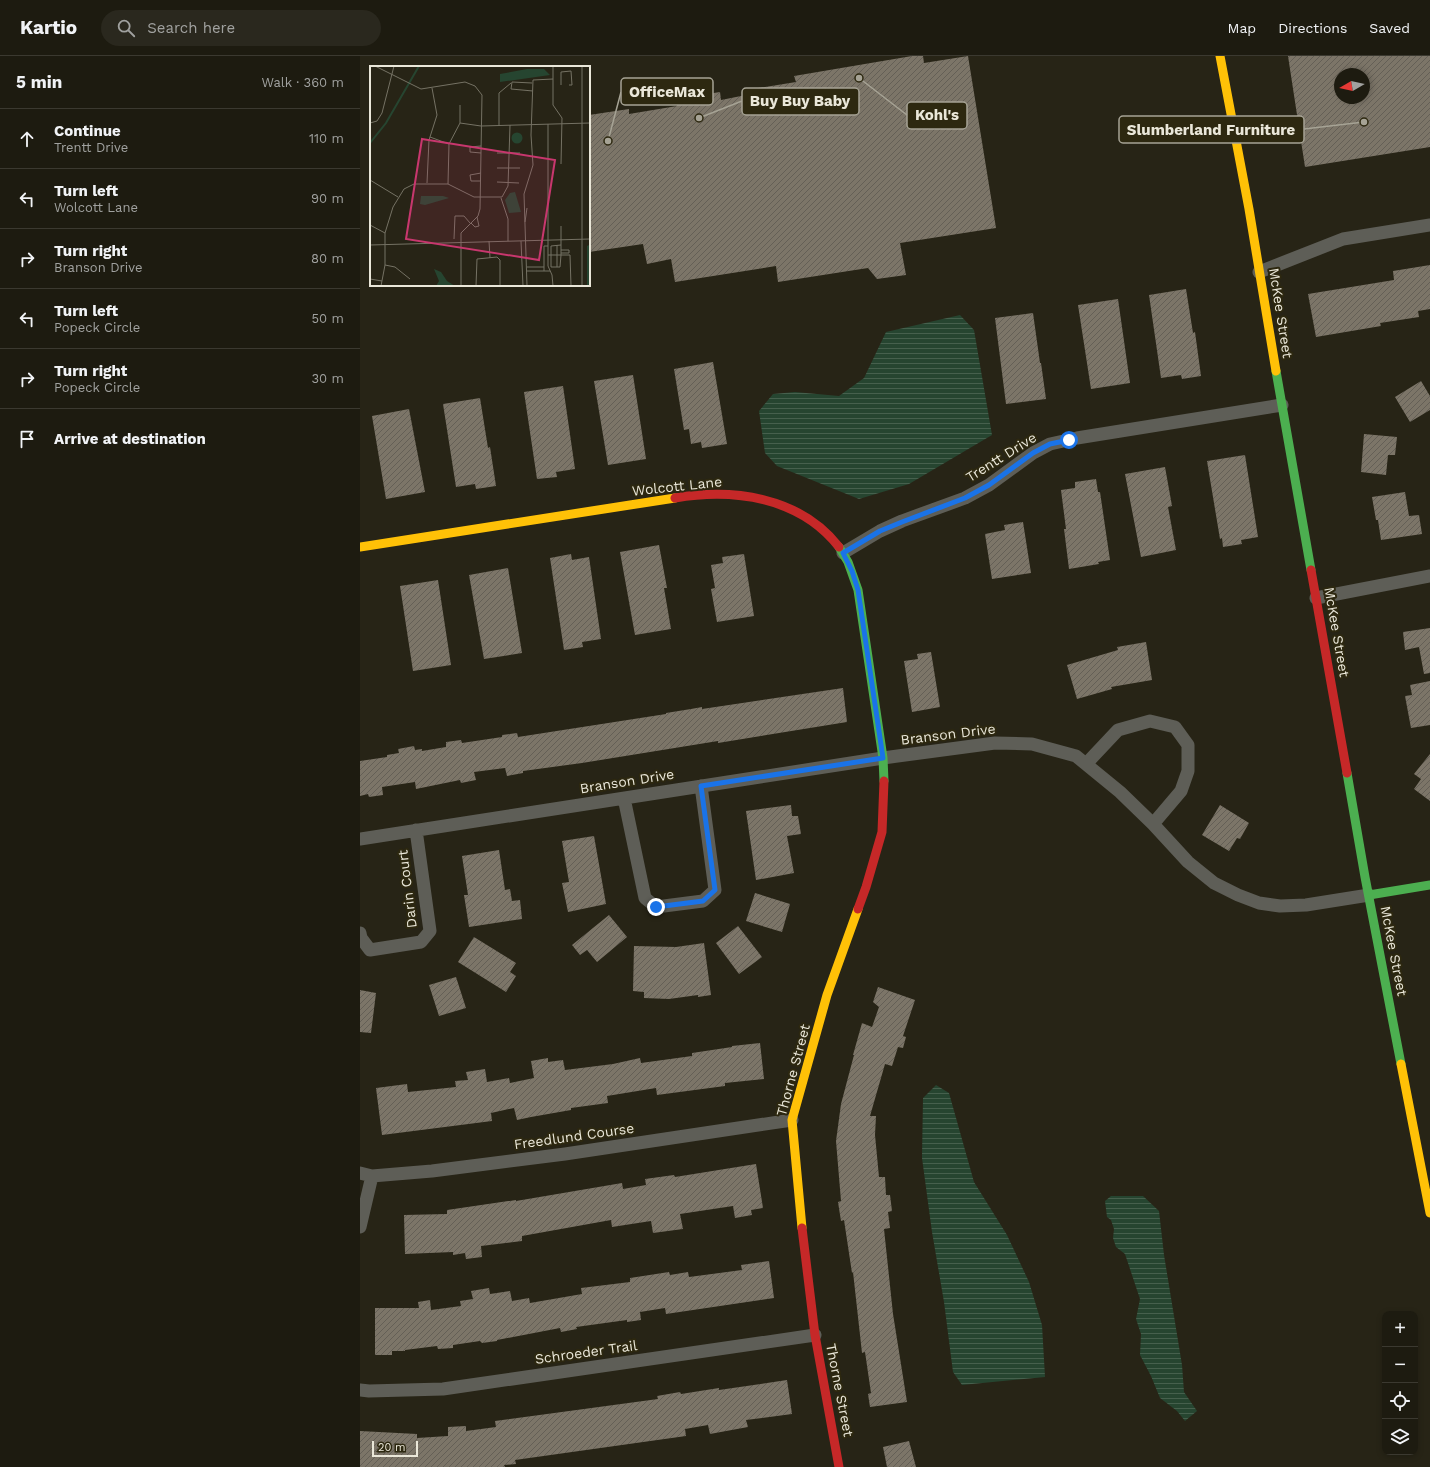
<!DOCTYPE html>
<html lang="en">
<head>
<meta charset="utf-8">
<style>
	body { margin:0; font-family:"Work Sans",sans-serif; background:#2a281e; color:#f1f3f6 }
	.controls { position:absolute; right:12px; bottom:12px; display:grid; overflow:hidden; border-radius:8px; box-shadow:0 2px 6px #0003 }
	.controls button { width:36px; height:36px; display:grid; place-items:center; padding:0; border:0; border-bottom:1px solid #3b3930; background:#1d1b10; color:#f1f3f6; font:20px sans-serif }
	.compass { position:absolute; left:974px; top:12px; width:36px; height:36px; border-radius:50%; background:#1d1b10; box-shadow:0 2px 6px #0003; rotate:261deg }
	.scale { position:absolute; left:12px; bottom:10px; width:46px; box-sizing:border-box; padding-left:4px; border:2px solid #eae7d9; border-top:0; font-size:11px; line-height:14px; white-space:nowrap; color:#eae7d9; -webkit-text-stroke:3px #2d2810; paint-order:stroke }
	.stop { position:absolute; width:12px; height:12px; margin:-9px; border:3px solid #1a73e8; border-radius:50%; background:#fff }
	.stop.end { background:#1a73e8; border-color:#fff; box-shadow:0 1px 4px #0008 }
	.list { margin:0; padding:0; list-style:none }
	h2 { display:flex; justify-content:space-between; align-items:center; height:52px; margin:0; padding:0 16px; font-size:17px }
	h2 small { font-size:13px; font-weight:400; color:#a0a19f }
	.list li { display:grid; grid-template-columns:26px 1fr auto; gap:12px; align-items:center; box-sizing:border-box; height:60px; padding:0 16px; border-top:1px solid #3b3930 }
	.list b { display:block; font-size:15px; white-space:nowrap }
	.list p { margin:0; font-size:13px; white-space:nowrap; color:#a0a19f }
	.list em { font-size:13px; font-style:normal; color:#a0a19f }
	.icon { flex:none; width:22px; height:22px; fill:none; stroke:currentColor; stroke-width:2; stroke-linecap:round; stroke-linejoin:round }
	.map { position:relative; flex:none; width:1070px; height:1411px; overflow:hidden }
	header { display:flex; align-items:center; gap:24px; box-sizing:border-box; height:56px; padding:0 20px; background:#1d1b10; border-bottom:1px solid #3b3930 }
	header strong { font-size:19px }
	nav { display:flex; gap:22px; margin-inline-start:auto; font-size:14px }
	.search { width:280px; height:36px; background:#2a281e; display:flex; align-items:center; gap:10px; box-sizing:border-box; padding:0 14px; border-radius:22px; color:#a0a19f; font-size:15px }
	main { display:flex }
	aside { flex:1; background:#1d1b10 }
	.map>svg:first-child { display:block }
</style>
</head>
<body>
<header>
<strong>Kartio</strong>
<div class="search"><svg class="icon" aria-label="search" viewBox="0 0 24 24"><circle cx="10" cy="10" r="6"/><path d="M15 15l6 6"/></svg>Search here</div>
<nav><a>Map</a><a>Directions</a><a>Saved</a></nav>
</header>
<main>
<aside>
<h2>5 min<small>Walk · 360 m</small></h2>
<ul class="list">
<li><svg class="icon" aria-label="ahead" viewBox="0 0 24 24"><path d="M12 20V5M6 11l6-6 6 6"/></svg><div><b>Continue</b><p>Trentt Drive</p></div><em>110 m</em></li>
<li><svg class="icon" aria-label="left" viewBox="0 0 24 24"><path d="M17 20v-9H6M10 6l-5 5 5 5"/></svg><div><b>Turn left</b><p>Wolcott Lane</p></div><em>90 m</em></li>
<li><svg class="icon" aria-label="right" viewBox="0 0 24 24"><path d="M7 20v-9h11M14 6l5 5-5 5"/></svg><div><b>Turn right</b><p>Branson Drive</p></div><em>80 m</em></li>
<li><svg class="icon" aria-label="left" viewBox="0 0 24 24"><path d="M17 20v-9H6M10 6l-5 5 5 5"/></svg><div><b>Turn left</b><p>Popeck Circle</p></div><em>50 m</em></li>
<li><svg class="icon" aria-label="right" viewBox="0 0 24 24"><path d="M7 20v-9h11M14 6l5 5-5 5"/></svg><div><b>Turn right</b><p>Popeck Circle</p></div><em>30 m</em></li>
<li><svg class="icon" aria-label="arrive" viewBox="0 0 24 24"><path d="M6 21V4h12l-3 4 3 4H6"/></svg><div><b>Arrive at destination</b></div></li>
</ul>
</aside>
<div class="map">
<svg width="1070" height="1411" viewBox="0 0 1070 1411">
	<defs>
		<pattern id="water-rules" width="6" height="5" patternUnits="userSpaceOnUse"><rect width="6" height="5" fill="#264530"/><path d="M0 2.5h6" fill="none" stroke="#46604d"/></pattern>
		<pattern id="building-hatch" width="6" height="6" patternUnits="userSpaceOnUse"><rect width="6" height="6" fill="#7c7568"/><path d="M-1 1l2-2M0 6l6-6M5 7l2-2" fill="none" stroke="#645f56"/></pattern>
	</defs>
	<rect width="100%" height="100%" fill="#272416"/>
	<path fill="url(#water-rules)" d="M 600,259 L 614,274 L 632,379 L 549,428 L 499,443 L 417,410 L 405,397 L 399,355 L 413,338 L 435,336 L 479,340 L 504,322 L 526,276 Z
		M 576,1029 L 589,1037 L 614,1126 L 647,1179 L 669,1226 L 682,1269 L 685,1321 L 602,1329 L 593,1316 L 584,1246 L 572,1176 L 562,1102 L 563,1042 Z
		M 751,1140 L 783,1140 L 799,1155 L 804,1199 L 822,1309 L 824,1336 L 837,1355 L 825,1365 L 817,1355 L 800,1342 L 791,1320 L 780,1299 L 781,1278 L 776,1263 L 780,1243 L 765,1198 L 756,1191 L 753,1182 L 754,1173 L 751,1164 L 747,1161 L 745,1145 Z"/>
	<path fill="url(#building-hatch)" fill-rule="evenodd" d="M 552,0 L 563,0 L 564,7 L 608,0 L 636,172 L 540,187 L 546,219 L 517,223 L 508,212 L 418,226 L 416,210 L 315,226 L 311,203 L 287,208 L 283,188 L 229,196 L 229,59 L 269,53 L 269,58 L 317,50 L 316,43 L 360,36 L 361,44 L 386,39 L 386,34 L 436,26 L 434,20 Z
		M 928,0 L 1070,0 L 1070,91 L 945,111 ZM 980,18 L 1004,18 L 1004,42 L 980,42 Z
		M 1070,209 L 1070,253 L 1058,255 L 1059,261 L 1020,267 L 1021,270 L 956,281 L 948,238 L 1034,224 L 1033,215 Z
		M 826,233 L 833,277 L 835,276 L 841,320 L 822,323 L 821,319 L 801,322 L 789,239 Z
		M 758,243 L 770,327 L 731,333 L 718,249 Z
		M 673,257 L 680,307 L 681,307 L 686,343 L 646,348 L 635,262 Z
		M 353,306 L 367,388 L 342,392 L 341,386 L 331,388 L 329,373 L 324,374 L 314,313 Z
		M 273,319 L 286,403 L 248,409 L 234,325 Z
		M 1061,325 L 1070,340 L 1070,354 L 1050,366 L 1035,341 Z
		M 203,330 L 215,413 L 196,416 L 197,421 L 177,423 L 164,336 Z
		M 120,342 L 128,392 L 130,391 L 136,430 L 116,433 L 115,428 L 96,431 L 83,348 Z
		M 49,353 L 65,436 L 26,443 L 12,360 Z
		M 1004,378 L 1037,381 L 1035,399 L 1028,399 L 1026,419 L 1001,416 Z
		M 885,399 L 898,481 L 881,484 L 882,488 L 863,491 L 862,482 L 860,483 L 847,405 Z
		M 805,411 L 812,450 L 808,451 L 816,494 L 781,501 L 765,418 Z
		M 736,423 L 738,436 L 740,436 L 750,504 L 738,506 L 739,508 L 709,513 L 704,473 L 706,473 L 701,434 L 715,432 L 715,426 Z
		M 1045,436 L 1049,460 L 1059,459 L 1062,478 L 1021,484 L 1018,464 L 1016,464 L 1012,441 Z
		M 663,466 L 671,517 L 632,523 L 625,478 L 645,474 L 644,469 Z
		M 299,489 L 307,532 L 304,532 L 311,573 L 275,579 L 260,496 Z
		M 211,498 L 212,504 L 229,501 L 241,583 L 222,586 L 223,591 L 204,594 L 190,502 Z
		M 384,498 L 394,560 L 357,566 L 351,533 L 355,532 L 351,509 L 363,507 L 362,501 Z
		M 148,512 L 162,597 L 124,603 L 109,519 Z
		M 78,524 L 91,609 L 53,615 L 40,530 Z
		M 1070,572 L 1070,617 L 1064,618 L 1059,591 L 1045,594 L 1043,576 Z
		M 786,586 L 792,624 L 751,631 L 752,633 L 717,643 L 707,609 L 758,594 L 757,591 Z
		M 571,596 L 580,651 L 552,656 L 544,605 L 558,603 L 557,598 Z
		M 1070,625 L 1070,669 L 1051,672 L 1045,640 L 1052,639 L 1050,629 Z
		M 483,632 L 487,666 L 358,687 L 358,685 L 222,707 L 163,715 L 163,717 L 147,720 L 145,712 L 114,716 L 116,724 L 101,727 L 100,724 L 56,733 L 55,726 L 22,731 L 23,739 L 9,741 L 8,738 L 0,740 L 0,705 L 27,701 L 27,699 L 39,697 L 38,693 L 54,690 L 55,694 L 62,693 L 62,695 L 86,691 L 86,686 L 101,684 L 102,687 L 142,681 L 142,679 L 157,677 L 158,681 L 306,658 L 306,657 L 331,653 L 342,651 L 342,653 Z
		M 1070,698 L 1070,745 L 1054,733 L 1061,723 L 1054,718 Z
		M 431,749 L 432,760 L 438,760 L 441,778 L 427,780 L 434,817 L 396,824 L 386,755 Z
		M 860,749 L 889,767 L 880,783 L 877,782 L 869,795 L 842,779 Z
		M 234,780 L 246,848 L 208,856 L 202,827 L 209,826 L 202,785 Z
		M 139,794 L 145,834 L 150,833 L 152,845 L 160,844 L 162,863 L 109,871 L 104,839 L 108,839 L 102,800 Z
		M 395,837 L 430,848 L 422,876 L 386,865 Z
		M 249,859 L 267,881 L 237,906 L 227,894 L 220,899 L 212,889 Z
		M 378,870 L 402,901 L 379,918 L 356,887 Z
		M 114,881 L 156,907 L 150,916 L 156,920 L 146,936 L 98,906 Z
		M 344,887 L 351,939 L 338,941 L 338,939 L 309,943 L 284,942 L 284,936 L 273,935 L 274,890 L 316,891 Z
		M 96,921 L 106,952 L 79,960 L 69,929 Z
		M 518,931 L 555,944 L 543,980 L 546,981 L 543,992 L 538,991 L 532,1010 L 525,1008 L 510,1060 L 516,1060 L 515,1079 L 519,1121 L 525,1121 L 526,1139 L 530,1139 L 532,1155 L 528,1156 L 530,1172 L 524,1173 L 533,1258 L 547,1346 L 510,1351 L 508,1338 L 511,1337 L 505,1296 L 502,1297 L 493,1216 L 492,1217 L 484,1164 L 481,1165 L 478,1146 L 481,1145 L 476,1085 L 481,1048 L 494,999 L 493,999 L 502,967 L 512,971 L 519,951 L 513,946 Z
		M 0,934 L 16,937 L 11,977 L 0,976 Z
		M 400,987 L 404,1023 L 365,1027 L 365,1030 L 297,1039 L 296,1032 L 247,1040 L 248,1047 L 211,1052 L 211,1054 L 171,1061 L 157,1064 L 154,1052 L 131,1057 L 132,1065 L 22,1079 L 16,1032 L 47,1028 L 48,1036 L 96,1031 L 95,1025 L 108,1024 L 106,1016 L 125,1013 L 127,1026 L 149,1022 L 150,1027 L 174,1022 L 171,1005 L 188,1002 L 188,1006 L 203,1004 L 205,1014 L 253,1008 L 280,1002 L 281,1007 L 332,1000 L 332,997 L 372,991 L 372,990 Z
		M 396,1108 L 403,1152 L 391,1154 L 392,1159 L 375,1162 L 373,1150 L 320,1158 L 323,1173 L 293,1177 L 291,1165 L 252,1171 L 251,1164 L 162,1180 L 162,1185 L 121,1190 L 122,1201 L 106,1203 L 105,1197 L 93,1199 L 93,1196 L 45,1198 L 44,1159 L 87,1158 L 87,1154 L 156,1144 L 156,1145 L 262,1127 L 263,1133 L 286,1129 L 285,1123 L 314,1119 L 315,1121 Z
		M 409,1205 L 414,1242 L 306,1258 L 305,1252 L 280,1256 L 281,1264 L 267,1266 L 267,1264 L 216,1271 L 217,1273 L 201,1276 L 200,1272 L 137,1284 L 137,1285 L 122,1287 L 120,1285 L 93,1289 L 93,1292 L 78,1293 L 77,1290 L 45,1294 L 45,1295 L 32,1295 L 32,1299 L 15,1299 L 15,1252 L 59,1252 L 58,1246 L 70,1244 L 71,1254 L 101,1250 L 100,1245 L 113,1243 L 111,1235 L 129,1232 L 130,1238 L 150,1235 L 152,1245 L 169,1242 L 170,1247 L 222,1238 L 221,1232 L 270,1226 L 270,1222 L 309,1216 L 310,1219 L 328,1216 L 329,1221 L 382,1214 L 381,1209 Z
		M 427,1324 L 432,1358 L 386,1364 L 388,1371 L 350,1378 L 348,1369 L 325,1373 L 326,1380 L 155,1404 L 156,1408 L 144,1409 L 145,1411 L 0,1411 L 0,1375 L 57,1378 L 57,1382 L 88,1380 L 88,1371 L 106,1370 L 106,1375 L 136,1371 L 135,1365 L 298,1343 L 297,1340 L 320,1336 L 321,1338 L 359,1332 L 359,1334 Z
		M 549,1385 L 556,1411 L 527,1411 L 523,1391 Z"/>
	<g fill="none" stroke-linecap="round" stroke-linejoin="round">
		<path stroke="#5e5e57" stroke-width="13" d="M 899,216 L 983,183 L 1070,169
			M 483,497 L 520,475 L 542,465 L 605,442 L 629,429 L 673,397 L 690,388 L 717,382 L 922,349
			M 956,542 L 1070,520
			M 726,708 L 758,674 L 790,665 L 815,671 L 828,689 L 828,715 L 821,735 L 793,768
			M 264,742 L 285,842 L 296,851 L 343,845 L 355,834 L 341,730
			M 0,783 L 523,702 L 635,687 L 672,688 L 716,700 L 760,736 L 793,768 L 828,806 L 854,827 L 878,839 L 899,847 L 920,850 L 946,849 L 1009,839
			M 0,877 L 1,882 L 10,894 L 61,886 L 70,875 L 56,774
			M 0,1117 L 12,1120 L 72,1115 L 205,1098 L 432,1064
			M 0,1171 L 12,1120
			M 0,1334 L 9,1335 L 83,1333 L 455,1279"/>
		<path stroke="#4caf50" stroke-width="9" d="M 916,315 L 951,514
			M 479,491 L 488,506 L 498,534 L 523,702 L 524,725
			M 987,717 L 1005,821 L 1041,1008
			M 1009,839 L 1070,829"/>
		<path stroke="#ffc107" stroke-width="9" d="M 860,0 L 889,153 L 916,315
			M 0,491 L 315,442
			M 1041,1008 L 1070,1157
			M 442,1172 L 432,1064 L 467,939 L 498,853"/>
		<path stroke="#c62828" stroke-width="9" d="M 315,442 C 374,432 440,441 479,491
			M 951,514 L 987,717
			M 498,853 L 506,831 L 522,776 L 524,725
			M 442,1172 L 455,1279 L 479,1411"/>
	</g>
	<g fill="none" stroke-linecap="round" stroke-linejoin="round">
		<path stroke="#1a73e8" stroke-width="5" d="M 296,851 L 343,845 L 355,834 L 341,730 L 523,702 L 498,534 L 492,515 L 483,497 L 520,475 L 542,466 L 605,442 L 629,429 L 673,397 L 690,388 L 709,384"/>
	</g>
	<g text-anchor="middle" stroke-width="4" stroke-linejoin="round" paint-order="stroke">
		<g font-size="14" fill="#eae7d9" stroke="#2d2810">
			<text transform="translate(921 257) rotate(81)" y="5">McKee Street</text>
			<text transform="translate(641 401) rotate(-32)" y="5">Trentt Drive</text>
			<text transform="translate(317 430) rotate(-6)" y="5">Wolcott Lane</text>
			<text transform="translate(977 576) rotate(80)" y="5">McKee Street</text>
			<text transform="translate(588 678) rotate(-7)" y="5">Branson Drive</text>
			<text transform="translate(267 725) rotate(-9)" y="5">Branson Drive</text>
			<text transform="translate(47 833) rotate(-97)" y="5">Darin Court</text>
			<text transform="translate(1034 895) rotate(79)" y="5">McKee Street</text>
			<text transform="translate(433 1014) rotate(-75)" y="5">Thorne Street</text>
			<text transform="translate(214 1080) rotate(-8)" y="5">Freedlund Course</text>
			<text transform="translate(226 1296) rotate(-8)" y="5">Schroeder Trail</text>
			<text transform="translate(480 1334) rotate(79)" y="5">Thorne Street</text>
		</g>
	</g>
	<g transform="translate(10 10)">
		<rect width="220" height="220" fill="#272416"/>
		<path d="M 157,3 L 174,3 L 180,9 L 130,16 L 130,8 ZM141.5 72a5.5 5.5 0 1 1 11 0a5.5 5.5 0 1 1-11 0ZM 145,126 L 151,146 L 139,147 L 135,134 L 140,127 ZM 51,130 L 73,130 L 79,132 L 55,139 L 50,138 ZM 219,179 L 220,220 L 217,220 L 217,180 ZM 64,203 L 71,206 L 77,215 L 85,220 L 66,220 L 69,215 Z" fill="#264530"/>
		<path fill="none" stroke="#264530" stroke-width="2" d="M 0,77 L 16,57 L 49,0"/>
		<path fill="none" stroke="#757264" stroke-width="1" d="M 5,0 L 51,23 L 95,16 L 105,20 L 112,29 L 110,143 L 108,150 L 91,167 L 91,220M 183,0 L 183,39 L 192,52 L 191,98M 212,0 L 212,220M 162,17 L 142,16 L 141,23 L 163,25M 191,19 L 191,6 L 201,5 L 202,19 L 199,19M 0,57 L 7,55 L 12,47 L 24,0M 90,57 L 111,60 L 220,57M 178,58 L 178,200 L 182,209 L 183,220M 129,60 L 129,27 L 141,17M 60,71 L 79,78M 111,80 L 100,81 L 100,86 L 111,87M 127,87 L 150,87M 127,102 L 150,102M 0,114 L 28,131M 110,115 L 101,115 L 100,109 L 111,107M 127,116 L 149,117M 57,117 L 59,74 L 67,49 L 62,22M 78,118 L 79,78 L 90,57 L 90,39M 131,132 L 138,153 L 138,175M 155,156 L 157,142M 101,157 L 105,161 L 109,160 L 107,151M 0,159 L 15,167M 191,160 L 191,189 L 200,189 L 201,220M 84,173 L 85,150 L 94,150 L 100,157M 119,175 L 120,192M 151,175 L 153,220M 0,179 L 220,173M 191,184 L 199,184 L 199,187 L 191,187M 178,189 L 191,189 L 190,201 L 187,201 L 187,179M 15,199 L 25,201 L 40,213M 157,201 L 174,201M 187,201 L 181,201 L 181,180 L 191,179M 157,205 L 180,205M 174,205 L 174,180 L 178,180M 0,213 L 12,215M 11,220 L 15,199 L 15,167 L 23,141 L 34,123 L 44,118 L 78,118 L 104,131 L 132,131 L 138,120 L 140,59M 106,220 L 107,193 L 127,191 L 130,194 L 130,220M 157,220 L 154,128 L 163,99 L 161,69 L 163,14 L 183,13"/>
		<path fill="#c8376e" fill-opacity="0.15" stroke="#c8376e" stroke-width="2" d="M 52,73 L 185,94 L 169,194 L 36,173 Z"/>
		<rect width="220" height="220" fill="none" stroke="#eae7d9" stroke-width="2"/>
	</g>
	<path fill="none" stroke="#a6a395" stroke-width="1.5" d="M248 85L261 36M339 62L382 45M499 22L547 59M1004 66L944 73"/>
	<g fill="#a6a395" stroke="#2d2810" stroke-width="1.5">
		<circle cx="248" cy="85" r="4"/>
		<circle cx="339" cy="62" r="4"/>
		<circle cx="499" cy="22" r="4"/>
		<circle cx="1004" cy="66" r="4"/>
	</g>
	<g fill="#2d2810" stroke="#a6a395" stroke-width="1.5">
		<rect x="261" y="22" width="92" height="27" rx="4"/>
		<rect x="382" y="32" width="117" height="27" rx="4"/>
		<rect x="547" y="46" width="60" height="27" rx="4"/>
		<rect x="759" y="60" width="185" height="27" rx="4"/>
	</g>
	<g font-size="15" text-anchor="middle" font-weight="bold" fill="#eae7d9">
		<text x="307" y="41">OfficeMax</text>
		<text x="440" y="50">Buy Buy Baby</text>
		<text x="577" y="64">Kohl's</text>
		<text x="851" y="79">Slumberland Furniture</text>
	</g>
</svg>
<div class="controls">
<button>+</button>
<button>−</button>
<button><svg class="icon" aria-label="locate" viewBox="0 0 24 24"><circle cx="12" cy="12" r="6"/><path d="M12 2v4M12 18v4M2 12h4M18 12h4"/></svg></button>
<button><svg class="icon" aria-label="layers" viewBox="0 0 24 24"><path d="M12 4l9 5-9 5-9-5zM3 14l9 5 9-5"/></svg></button>
</div>
<svg class="compass" viewBox="-18 -18 36 36"><path d="M0-13l5 13h-10z" fill="#e53935"/><path d="M0 13l5-13h-10z" fill="#a0a19f"/></svg>
<div class="scale">20 m</div>
<div class="stop" style="left:709px;top:384px"></div>
<div class="stop end" style="left:296px;top:851px"></div>
</div>
</main>
</body>
</html>
